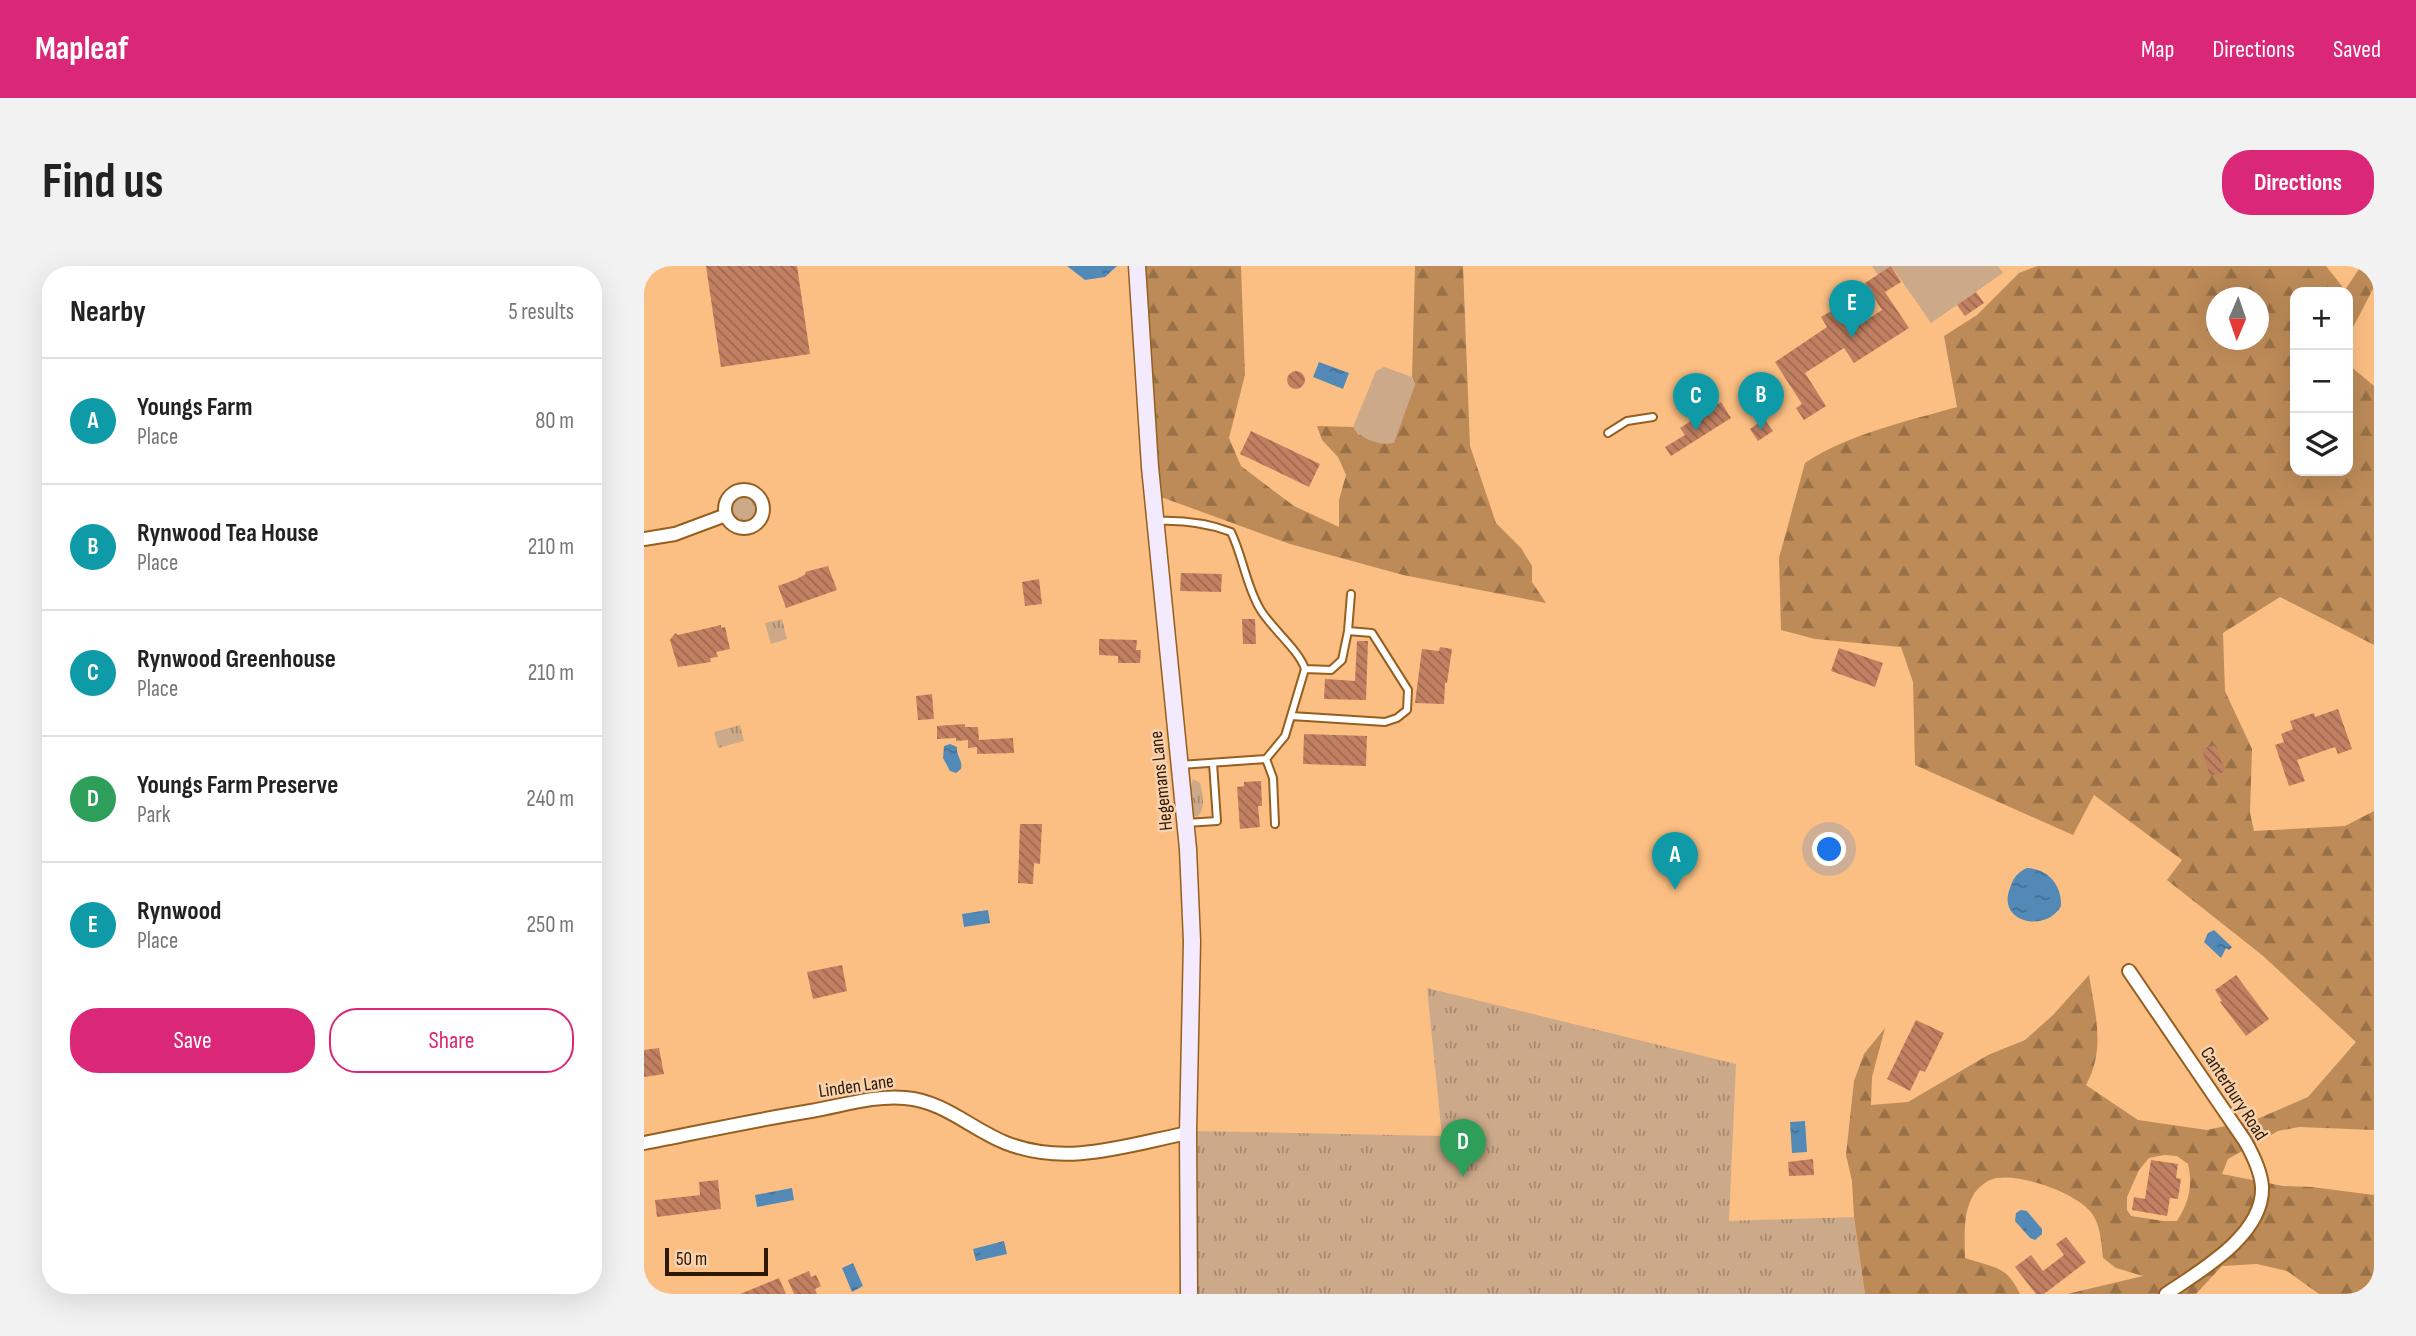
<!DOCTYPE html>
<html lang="en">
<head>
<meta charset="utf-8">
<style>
	body { margin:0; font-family:"Sofia Sans Condensed",sans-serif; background:#f2f2f2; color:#222 }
	.controls { position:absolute; right:21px; top:21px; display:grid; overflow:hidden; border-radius:14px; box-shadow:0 7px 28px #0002 }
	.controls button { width:63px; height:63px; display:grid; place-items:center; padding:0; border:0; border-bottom:2px solid #e0e0e0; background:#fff; color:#222; font:35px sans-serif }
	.compass { position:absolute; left:1562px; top:21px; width:63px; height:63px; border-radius:50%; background:#fff; box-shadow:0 7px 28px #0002; rotate:182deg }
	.scale { position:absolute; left:21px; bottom:18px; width:103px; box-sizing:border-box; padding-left:7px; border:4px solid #2e1800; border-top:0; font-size:19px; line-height:24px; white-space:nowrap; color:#2e1800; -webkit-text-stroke:5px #f7d2af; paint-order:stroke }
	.you { position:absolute; left:1186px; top:584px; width:24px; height:24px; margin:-18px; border:5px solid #fff; border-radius:50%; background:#1a73e8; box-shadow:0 0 0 10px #1a73e833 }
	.badge { display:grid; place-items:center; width:46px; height:46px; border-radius:50%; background:#db2777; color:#fff; font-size:23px; font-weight:700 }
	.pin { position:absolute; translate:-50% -58px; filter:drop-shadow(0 2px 4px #0008) }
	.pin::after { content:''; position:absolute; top:37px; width:24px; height:21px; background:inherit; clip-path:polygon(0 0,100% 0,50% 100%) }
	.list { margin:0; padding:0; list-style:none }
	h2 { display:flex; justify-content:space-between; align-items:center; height:91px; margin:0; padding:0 28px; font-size:30px }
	h2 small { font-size:23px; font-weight:400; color:#767676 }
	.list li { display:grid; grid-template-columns:46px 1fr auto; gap:21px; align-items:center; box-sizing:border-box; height:126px; padding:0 28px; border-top:2px solid #e0e0e0 }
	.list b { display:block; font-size:26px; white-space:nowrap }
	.list p { margin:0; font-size:23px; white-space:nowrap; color:#767676 }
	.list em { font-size:23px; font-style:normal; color:#767676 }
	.actions { display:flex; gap:14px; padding:21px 28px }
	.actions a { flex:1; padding:16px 0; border:2px solid #db2777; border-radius:28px; text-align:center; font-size:24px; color:#db2777 }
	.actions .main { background:#db2777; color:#fff }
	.icon { flex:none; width:38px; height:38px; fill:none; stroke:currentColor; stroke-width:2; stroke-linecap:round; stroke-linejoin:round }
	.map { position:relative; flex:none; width:1730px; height:1028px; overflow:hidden; border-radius:28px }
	header { display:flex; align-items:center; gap:42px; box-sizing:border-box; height:98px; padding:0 35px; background:#db2777; color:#fff }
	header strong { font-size:33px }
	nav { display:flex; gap:38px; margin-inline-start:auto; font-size:24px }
	.intro { display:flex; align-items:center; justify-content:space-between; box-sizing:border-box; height:168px; padding:0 42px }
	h1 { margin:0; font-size:49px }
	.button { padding:18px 32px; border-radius:28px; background:#db2777; color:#fff; font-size:24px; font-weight:700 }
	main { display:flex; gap:42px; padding:0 42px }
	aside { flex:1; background:#fff; border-radius:28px; box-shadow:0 7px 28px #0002 }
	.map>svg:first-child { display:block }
</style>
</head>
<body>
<header>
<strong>Mapleaf</strong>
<nav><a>Map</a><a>Directions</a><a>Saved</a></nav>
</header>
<div class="intro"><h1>Find us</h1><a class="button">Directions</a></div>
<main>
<aside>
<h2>Nearby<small>5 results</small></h2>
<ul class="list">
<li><span class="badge" style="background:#0f9aa8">A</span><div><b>Youngs Farm</b><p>Place</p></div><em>80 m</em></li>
<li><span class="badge" style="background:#0f9aa8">B</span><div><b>Rynwood Tea House</b><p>Place</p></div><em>210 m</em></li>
<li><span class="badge" style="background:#0f9aa8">C</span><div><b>Rynwood Greenhouse</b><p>Place</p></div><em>210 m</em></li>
<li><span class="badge" style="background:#2e9e5b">D</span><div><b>Youngs Farm Preserve</b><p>Park</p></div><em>240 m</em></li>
<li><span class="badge" style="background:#0f9aa8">E</span><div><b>Rynwood</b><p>Place</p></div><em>250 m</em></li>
</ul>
<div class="actions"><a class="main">Save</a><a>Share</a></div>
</aside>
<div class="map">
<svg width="1730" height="1028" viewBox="0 0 1730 1028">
	<defs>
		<pattern id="grass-tufts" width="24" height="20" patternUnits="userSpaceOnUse" patternTransform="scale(1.75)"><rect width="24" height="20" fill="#cca989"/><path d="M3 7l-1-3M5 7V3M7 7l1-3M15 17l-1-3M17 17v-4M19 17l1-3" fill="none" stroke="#a6896e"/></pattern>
		<pattern id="forest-firs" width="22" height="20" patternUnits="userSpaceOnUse" patternTransform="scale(1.75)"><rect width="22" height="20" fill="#bd8b58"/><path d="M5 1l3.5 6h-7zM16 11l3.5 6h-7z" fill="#9a7146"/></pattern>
		<pattern id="water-ripples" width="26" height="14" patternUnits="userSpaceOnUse" patternTransform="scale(1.75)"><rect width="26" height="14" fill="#5289b7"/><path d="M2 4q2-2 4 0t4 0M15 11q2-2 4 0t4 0" fill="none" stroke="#446f92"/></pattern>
		<pattern id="building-back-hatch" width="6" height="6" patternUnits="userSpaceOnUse" patternTransform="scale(1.75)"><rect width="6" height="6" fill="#c18062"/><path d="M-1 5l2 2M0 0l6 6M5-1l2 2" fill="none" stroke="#9d684e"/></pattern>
	</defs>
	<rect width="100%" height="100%" fill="#fcbf83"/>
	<path fill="url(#grass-tufts)" d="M89 243a11 11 0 1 1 22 0a11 11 0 1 1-22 0Z
		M 138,353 L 143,373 L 127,378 L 121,357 Z
		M 96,459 L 100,475 L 74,482 L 70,466 Z
		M 549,513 L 556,517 C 559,527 562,543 553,551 L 548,548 L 545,525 Z
		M 783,722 L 1092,798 L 1085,955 L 1210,951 L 1221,1028 L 551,1028 L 550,865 L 798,870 Z"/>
	<path fill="url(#forest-firs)" fill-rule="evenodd" d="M 500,0 L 597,0 L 601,109 L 585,172 L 597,200 L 650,240 L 695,261 L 695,234 L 702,209 L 694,191 L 678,174 L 673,160 L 709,161 L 715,169 L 771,119 L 768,111 L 771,0 L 819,0 L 826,180 L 852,257 L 877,282 L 888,300 L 888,316 L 902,337 L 759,309 L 646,278 L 517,231 Z
		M 1393,0 L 1682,0 L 1701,24 L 1717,0 L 1730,0 L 1730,21 L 1704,71 L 1704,26 L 1651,26 L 1651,205 L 1704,205 L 1704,98 L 1730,120 L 1730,379 L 1636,331 L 1579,367 L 1581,425 L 1608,483 L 1606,547 L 1610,565 L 1701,560 L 1730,545 L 1730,864 L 1655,861 L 1634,865 L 1584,893 L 1578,908 L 1639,920 L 1668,921 L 1730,929 L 1730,1028 L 1675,1028 L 1643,1005 L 1613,998 L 1578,1000 L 1552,1028 L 1423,1028 L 1499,1010 L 1472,1002 L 1459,992 C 1457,976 1457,958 1446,945 C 1430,926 1369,904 1346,914 C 1341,916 1332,924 1330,928 C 1318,947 1321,972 1321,992 C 1349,1002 1362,998 1376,1028 L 1221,1028 L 1210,951 L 1208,915 L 1202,889 L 1210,815 L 1220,788 L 1241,762 L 1228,811 L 1227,839 L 1264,836 L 1344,789 L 1381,774 L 1409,749 L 1445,709 C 1451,748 1462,783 1442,819 L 1494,854 L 1563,864 L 1613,853 L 1664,831 L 1712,776 L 1618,689 L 1523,614 L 1538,594 L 1450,529 L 1429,569 L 1271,499 L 1269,416 L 1257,381 L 1171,373 L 1137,364 L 1135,292 L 1161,197 C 1204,168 1264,155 1313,141 L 1300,70 L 1333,49 L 1375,7 ZM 1573,32 L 1615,32 L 1615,74 L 1573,74 ZM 1520,889 L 1533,890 L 1544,898 C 1549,920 1545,936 1533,955 L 1519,955 L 1487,950 L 1483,944 L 1483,931 L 1495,904 L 1505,892 Z"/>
	<path fill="#cca989" d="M 1228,0 L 1354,0 L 1359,7 L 1287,57 L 1248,1 L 1234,9 Z
		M 740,101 L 768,111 L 771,119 L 750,177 C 735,180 717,173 709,161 L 732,105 Z"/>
	<path fill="url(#water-ripples)" d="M 423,0 L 473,0 L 461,11 L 441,14 Z
		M 675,96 L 705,107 L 699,123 L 669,111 Z
		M 306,478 L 313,481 C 312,490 319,494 317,503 L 312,507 L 306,505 L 299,492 L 300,480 Z
		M 1383,602 C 1404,603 1418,619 1417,640 C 1403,667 1352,657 1366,622 C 1369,612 1374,606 1383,602 Z
		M 344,644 L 346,657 L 320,661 L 318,648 Z
		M 1570,664 L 1588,681 L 1585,684 L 1582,682 L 1577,692 L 1560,676 L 1564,667 Z
		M 1161,855 L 1163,886 L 1148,887 L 1146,856 Z
		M 148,922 L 150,934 L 113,941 L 111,929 Z
		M 1377,944 L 1383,945 L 1398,963 L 1398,968 L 1391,974 L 1386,972 L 1371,955 L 1372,947 Z
		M 360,975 L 363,988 L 332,995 L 329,983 Z
		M 209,997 L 219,1020 L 208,1026 L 198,1002 Z"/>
	<path fill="url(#building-back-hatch)" d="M 62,0 L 153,0 L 166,88 L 77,101 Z
		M 1247,0 L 1257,16 L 1241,26 L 1265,62 L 1210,97 L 1200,82 L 1161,107 L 1182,140 L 1160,154 L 1152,142 L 1158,138 L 1131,96 L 1183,61 L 1177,51 L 1197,39 L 1212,61 L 1238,44 L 1221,17 Z
		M 1332,26 L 1340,37 L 1321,50 L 1313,39 Z
		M643 114a9 9 0 1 1 18 0a9 9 0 1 1-18 0Z
		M 1077,136 L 1087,152 L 1027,190 L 1021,181 L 1041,169 L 1036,162 Z
		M 1120,153 L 1129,165 L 1114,175 L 1106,163 Z
		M 607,165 L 676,198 L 665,221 L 596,188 Z
		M 184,300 L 193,324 L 142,342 L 134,320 L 153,313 L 162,308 L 161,306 Z
		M 537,307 L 578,308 L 577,326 L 536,325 Z
		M 395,313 L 398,338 L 381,340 L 378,316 Z
		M 598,353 L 611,353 L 612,378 L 599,378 Z
		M 77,359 L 77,362 L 81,361 L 86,383 L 72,386 L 74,391 L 66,392 L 67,396 L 34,401 L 26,374 L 31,367 L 34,369 Z
		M 455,373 L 493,374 L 492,384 L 497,384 L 496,397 L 474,397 L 474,390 L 455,389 Z
		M 713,375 L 724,375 L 722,434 L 680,433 L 681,413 L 711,415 Z
		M 796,381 L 808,383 L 803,417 L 801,417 L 800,438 L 771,437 L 778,383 L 795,385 Z
		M 1195,382 L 1239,397 L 1231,421 L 1187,405 Z
		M 288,428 L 290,453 L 274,454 L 272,430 Z
		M 1694,443 L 1708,483 L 1694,488 L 1691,481 L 1653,494 L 1661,515 L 1645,520 L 1631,479 L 1640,476 L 1637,468 L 1649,463 L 1646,455 L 1670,447 L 1671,451 Z
		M 321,458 L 321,461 L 334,461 L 335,474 L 369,472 L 370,487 L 333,488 L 333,481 L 324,482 L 324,474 L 312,475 L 312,472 L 293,473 L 293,460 Z
		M 660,468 L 723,470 L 722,500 L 659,498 Z
		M 1572,479 L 1581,506 L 1566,510 L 1558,483 Z
		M 617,515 L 618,540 L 614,540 L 616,561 L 596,563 L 593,521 L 600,520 L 600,516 Z
		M 376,558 L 398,558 L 396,598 L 390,597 L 389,618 L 374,617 Z
		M 198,699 L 203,725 L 169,733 L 163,706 Z
		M 1592,709 L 1625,753 L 1602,770 L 1576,736 L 1578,735 L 1571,724 Z
		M 1272,754 L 1300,767 L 1281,806 L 1276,804 L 1266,825 L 1243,813 Z
		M 15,782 L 20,808 L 0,811 L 0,784 Z
		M 1169,893 L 1170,909 L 1145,910 L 1144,896 Z
		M 1507,894 L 1534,898 L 1532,912 L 1537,913 L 1534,933 L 1526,932 L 1523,950 L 1488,944 L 1490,931 L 1501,933 Z
		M 74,914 L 77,943 L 13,951 L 11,934 L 56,929 L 55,916 Z
		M 1422,971 L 1442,996 L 1400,1028 L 1392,1028 L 1371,1001 L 1387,989 L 1399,1005 L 1420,989 L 1412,978 Z
		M 165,1005 L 167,1011 L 172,1009 L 177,1020 L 171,1023 L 173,1028 L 150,1028 L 144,1014 Z
		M 135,1012 L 142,1028 L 96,1028 Z"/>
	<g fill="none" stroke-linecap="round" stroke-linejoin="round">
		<g stroke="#955f20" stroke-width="10">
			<path id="lane" d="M 964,167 L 983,155 L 1009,151
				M 514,255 C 540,254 563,257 587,266 C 599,291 602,319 616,343 C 627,362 655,384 661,403 L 641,470 L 622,493 L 536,499
				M 704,365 L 707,328
				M 647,450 L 741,456 L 753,452 L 763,444 L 764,424 L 728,367 L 704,365 L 698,394 L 687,404 L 661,403
				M 622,493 L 629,512 L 631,558
				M 542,557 L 573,555 L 569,497"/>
		</g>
		<g stroke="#955f20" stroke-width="16">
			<path id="street" d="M81 243a19 19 0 1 1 38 0a19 19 0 1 1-38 0Z
				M 0,273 L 31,268 L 82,249
				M 1485,705 L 1601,875 C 1609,889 1617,905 1618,921 C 1620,969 1556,1005 1522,1028
				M 0,877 C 56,866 111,854 167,845 C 198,840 229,829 261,832 C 300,835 327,863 362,877 C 423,901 483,879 544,867"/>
		</g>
		<g stroke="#955f20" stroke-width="19">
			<path id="secondary" d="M 493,0 L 506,201 L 544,583 L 548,675 L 544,867 L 545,1028"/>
		</g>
		<use href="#lane" stroke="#fff" stroke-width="6"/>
		<use href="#street" stroke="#fff" stroke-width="12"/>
		<use href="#secondary" stroke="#f3eafe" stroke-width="16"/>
	</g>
	<g text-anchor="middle" stroke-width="5" stroke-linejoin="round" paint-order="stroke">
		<g font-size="19" fill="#2e1800" stroke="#f7d2af">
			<text transform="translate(516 515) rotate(-96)" y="7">Hegemans Lane</text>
			<text transform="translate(212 819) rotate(-8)" y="7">Linden Lane</text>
			<text transform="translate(1591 827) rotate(57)" y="7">Canterbury Road</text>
		</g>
	</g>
</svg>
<div class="controls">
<button>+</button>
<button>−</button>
<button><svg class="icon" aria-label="layers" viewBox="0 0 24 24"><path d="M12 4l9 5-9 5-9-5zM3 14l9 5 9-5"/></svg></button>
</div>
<svg class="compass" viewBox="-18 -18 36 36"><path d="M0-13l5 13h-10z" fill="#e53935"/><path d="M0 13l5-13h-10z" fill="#767676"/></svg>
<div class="scale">50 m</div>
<div class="you"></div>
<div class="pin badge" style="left:1031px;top:624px;background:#0f9aa8">A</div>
<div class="pin badge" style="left:1117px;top:164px;background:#0f9aa8">B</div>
<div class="pin badge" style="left:1052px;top:165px;background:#0f9aa8">C</div>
<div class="pin badge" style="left:819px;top:911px;background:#2e9e5b">D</div>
<div class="pin badge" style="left:1208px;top:72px;background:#0f9aa8">E</div>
</div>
</main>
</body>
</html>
